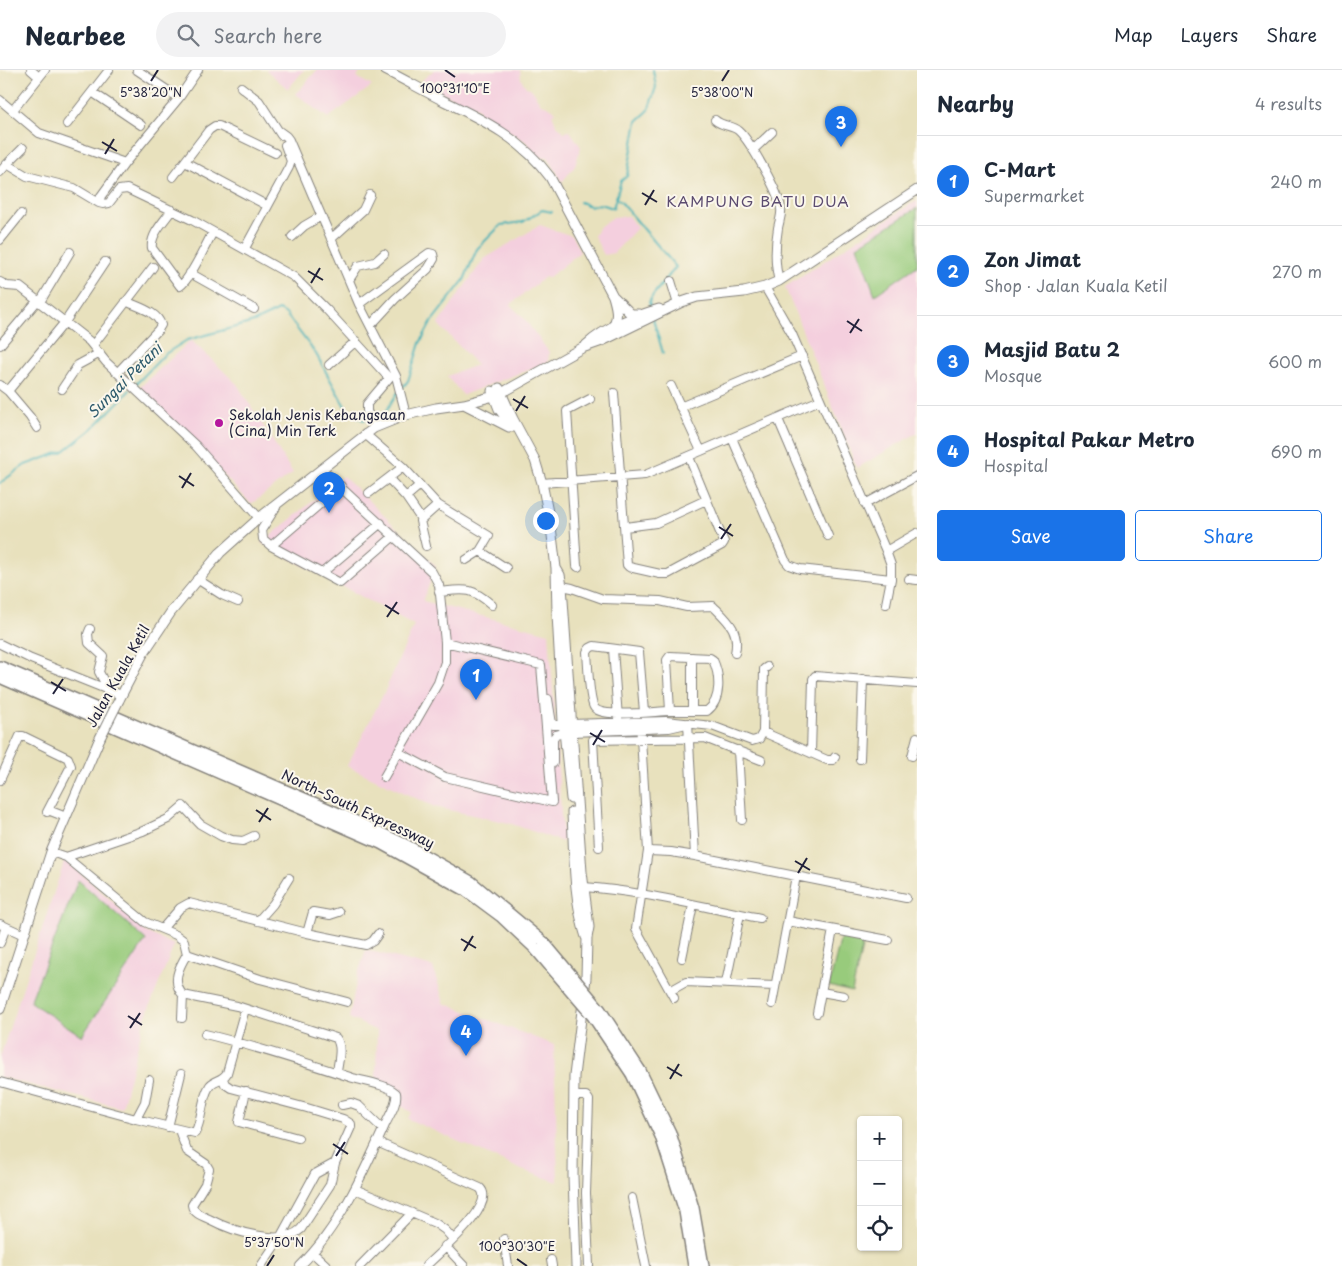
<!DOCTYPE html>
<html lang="en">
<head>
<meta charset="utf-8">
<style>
	body { margin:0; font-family:"Playpen Sans",sans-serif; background:#f2f2f3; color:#1f2937 }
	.controls { position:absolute; right:15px; bottom:15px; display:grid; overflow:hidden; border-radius:5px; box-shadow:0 1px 4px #0004 }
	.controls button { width:45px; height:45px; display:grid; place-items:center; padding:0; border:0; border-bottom:1px solid #e0e1e3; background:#fff; color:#1f2937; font:25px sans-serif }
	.you { position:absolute; left:545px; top:450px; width:18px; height:18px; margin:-12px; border:4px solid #fff; border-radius:50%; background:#1a73e8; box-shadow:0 0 0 8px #1a73e833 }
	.badge { display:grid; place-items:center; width:32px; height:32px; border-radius:50%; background:#1a73e8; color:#fff; font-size:16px; font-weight:700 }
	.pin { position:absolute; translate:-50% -41px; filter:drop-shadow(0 1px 2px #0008) }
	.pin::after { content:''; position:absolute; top:26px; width:18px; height:15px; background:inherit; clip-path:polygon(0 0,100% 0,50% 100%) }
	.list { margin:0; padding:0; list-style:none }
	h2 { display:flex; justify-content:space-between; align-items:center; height:65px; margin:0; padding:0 20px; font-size:21px }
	h2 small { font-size:16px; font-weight:400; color:#747a83 }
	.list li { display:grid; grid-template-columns:32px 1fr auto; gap:15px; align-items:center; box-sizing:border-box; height:90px; padding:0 20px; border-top:1px solid #e0e1e3 }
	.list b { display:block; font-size:19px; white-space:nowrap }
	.list p { margin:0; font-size:16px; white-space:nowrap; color:#747a83 }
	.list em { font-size:16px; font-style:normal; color:#747a83 }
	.actions { display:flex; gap:10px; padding:15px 20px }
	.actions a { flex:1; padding:11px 0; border:1px solid #1a73e8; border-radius:5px; text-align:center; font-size:18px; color:#1a73e8 }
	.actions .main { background:#1a73e8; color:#fff }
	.icon { flex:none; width:28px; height:28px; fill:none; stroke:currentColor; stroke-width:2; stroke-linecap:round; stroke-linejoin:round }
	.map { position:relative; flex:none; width:917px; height:1196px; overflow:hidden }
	header { display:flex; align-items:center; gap:30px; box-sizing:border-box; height:70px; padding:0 25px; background:#fff; border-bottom:1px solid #e0e1e3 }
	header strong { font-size:24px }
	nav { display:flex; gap:28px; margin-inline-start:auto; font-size:18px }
	.search { width:350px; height:45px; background:#f2f2f3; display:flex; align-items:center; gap:12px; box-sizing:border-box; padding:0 18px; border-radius:28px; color:#747a83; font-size:19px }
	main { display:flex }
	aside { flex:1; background:#fff }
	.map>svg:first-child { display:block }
</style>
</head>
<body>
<header>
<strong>Nearbee</strong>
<div class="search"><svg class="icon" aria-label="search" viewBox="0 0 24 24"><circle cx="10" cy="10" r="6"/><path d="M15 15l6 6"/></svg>Search here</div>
<nav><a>Map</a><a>Layers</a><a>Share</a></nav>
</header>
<main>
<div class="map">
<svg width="917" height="1196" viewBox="0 0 917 1196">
	<rect width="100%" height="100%" fill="#fbf7ec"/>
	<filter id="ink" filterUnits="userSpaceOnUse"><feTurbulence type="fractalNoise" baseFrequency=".02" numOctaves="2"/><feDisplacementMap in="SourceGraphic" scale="10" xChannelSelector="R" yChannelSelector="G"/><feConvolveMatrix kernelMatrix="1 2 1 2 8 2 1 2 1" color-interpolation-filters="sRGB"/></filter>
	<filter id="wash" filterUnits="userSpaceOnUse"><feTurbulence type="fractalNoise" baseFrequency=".0096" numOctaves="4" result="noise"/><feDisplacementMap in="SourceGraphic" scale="20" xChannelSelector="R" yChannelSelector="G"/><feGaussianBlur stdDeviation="1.12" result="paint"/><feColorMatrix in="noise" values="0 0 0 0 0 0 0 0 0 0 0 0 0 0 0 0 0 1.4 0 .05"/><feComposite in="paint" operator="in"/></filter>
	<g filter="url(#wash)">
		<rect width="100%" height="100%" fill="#e8e1bd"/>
		<path fill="#f4cfde" d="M 266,0 L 304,0 L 288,19 Z
			M 317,0 L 362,0 L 357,7 L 372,16 L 328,48 L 296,24 Z
			M 434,0 L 455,0 L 457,5 L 456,0 L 520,0 L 521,9 L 526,17 L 530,18 L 536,24 L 536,27 L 541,34 L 548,36 L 554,40 L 556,43 L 552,44 L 556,54 L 564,62 L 570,61 L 581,77 L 575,96 L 562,112 L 548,87 L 536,87 L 526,72 L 478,43 L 479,40 L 473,36 L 472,40 L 463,35 L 462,33 L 420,12 Z
			M 917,130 L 917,363 L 857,398 L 785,217 Z
			M 628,146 L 637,158 L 614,183 L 604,185 L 594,166 L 599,157 L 613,147 Z
			M 540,155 L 572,166 L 580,182 L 548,208 L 545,207 L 510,235 L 523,247 L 549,282 L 548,292 L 463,325 L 447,306 L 477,295 L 438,254 L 484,189 Z
			M 191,270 L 237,314 L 293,403 L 251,434 L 140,317 Z
			M 343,406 L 436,496 L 423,531 L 549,563 L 563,772 L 509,753 L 435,737 L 347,696 L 385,621 L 414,555 L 262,473 Z
			M 65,789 L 146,862 L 174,875 L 144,951 L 122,1038 L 0,1007 L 0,987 Z
			M 366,880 L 433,897 L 444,933 L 554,975 L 558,1112 L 522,1100 L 408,1049 L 411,1042 L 396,1033 L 401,1024 L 399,1019 L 376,1008 L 377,961 L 349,948 L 358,904 Z"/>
		<path fill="#98cb7c" stroke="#5d765c" d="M 917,138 L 917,196 L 875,225 L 857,176 Z
			M 78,810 L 146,870 L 82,966 L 30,932 Z
			M 841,867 L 863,873 L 852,922 L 829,916 Z"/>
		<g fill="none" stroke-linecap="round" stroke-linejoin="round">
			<path stroke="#3fb0b7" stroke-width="2" d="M 616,129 L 621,132 L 676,197 L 653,225 L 649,232 L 651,239
				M 580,132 L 590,136 L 601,134 L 613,138 L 621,111 L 627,106 L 637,51 L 648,41 L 656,17 L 653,0
				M 653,249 L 663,283
				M 134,316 L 165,284 L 187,270 L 254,252 L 279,240 L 286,244 L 316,284 L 347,340 L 363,350 L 366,349
				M 401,319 L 408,311 L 420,273 L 432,251 L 464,210 L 477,179 L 501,155 L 523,152 L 542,140 L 552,142
				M 373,347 L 384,345 L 398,322
				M 0,413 L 25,395 L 64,381 L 92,359 L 130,320"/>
		</g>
	</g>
	<g filter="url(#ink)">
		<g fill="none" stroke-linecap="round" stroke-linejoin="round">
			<g stroke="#85827c" stroke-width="10">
				<path id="minor" d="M 31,0 L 39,7
					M 137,0 L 179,28
					M 241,17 L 259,31 L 281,65
					M 92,22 L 141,55
					M 0,30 L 39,63 L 125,93 L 179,28 L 198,0
					M 13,40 L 45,0
					M 715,50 C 723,57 733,55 739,61 C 750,71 780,124 781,139 C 782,145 779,152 778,158 C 775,176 774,193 779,211
					M 67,54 L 109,0
					M 279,61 L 286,66 L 289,70 L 359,234 L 396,306 L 406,345
					M 753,80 L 772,62
					M 185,92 L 268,136
					M 7,94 L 23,78
					M 0,102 L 7,94 L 27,106 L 74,118 L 99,133 L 103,134 L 109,133 L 119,120 L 127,119 L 192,150 L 294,207 L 327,240 L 389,308 L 367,334 L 367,341 L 374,358
					M 173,107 L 209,60 L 215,56 L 219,56 L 275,83
					M 99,133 L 101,126 L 125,93
					M 172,140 C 164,151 150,165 152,178 L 180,216 C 190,210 206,174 213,162
					M 292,167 L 304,156 L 321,146
					M 331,169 L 363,140 L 370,125
					M 0,170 L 21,144
					M 245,178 L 289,97 L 291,91 L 285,75
					M 190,203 L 254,239
					M 349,210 L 358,196 L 375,192 L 384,184
					M 671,211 L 677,231
					M 0,212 L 7,216 L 20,217 L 89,271 L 106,292 L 196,376 L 259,448
					M 40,232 L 70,182
					M 359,234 L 429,183 L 433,184 L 434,189 L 428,199 L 395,229 L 371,255
					M 0,275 L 38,230
					M 93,275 L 153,197
					M 329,295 L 356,271
					M 118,302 L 158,260 L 161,255 C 157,241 137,237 126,231
					M 0,315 L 8,321 L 65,252 L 105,192
					M 671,316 L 701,381
					M 62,319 L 78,295 L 100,283
					M 8,321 L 30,347 L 37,358
					M 614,323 L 627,495 L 629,497 L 660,504 L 668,504 L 722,475 L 724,472 L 689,387
					M 680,337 L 802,286
					M 778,349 L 828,466
					M 365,364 L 403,397 L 438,435 L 489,466 L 480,481
					M 732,368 L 785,490 L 789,495 L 800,499 L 891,509 L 891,495 L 886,481 L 792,264 L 765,217
					M 321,399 L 432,502 L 439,515 L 445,572 L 445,592 L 438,613 L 384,707
					M 389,409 L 406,427
					M 542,413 L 645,405 L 820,330
					M 420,415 L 406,427 L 421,449
					M 369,423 L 403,397
					M 865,434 L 917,406
					M 276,437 L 262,459 L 263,469 L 271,476 L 340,513 L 394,466
					M 625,457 L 656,453 L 706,430
					M 271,476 L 341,416
					M 426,476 L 420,451 L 438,435
					M 886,481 L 917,463
					M 466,490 L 480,481 L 506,498
					M 578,497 L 577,496 L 567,341 L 590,329
					M 322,503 L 381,453
					M 197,509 L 222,525 L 238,532
					M 909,509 L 917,510
					M 562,516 L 572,518 L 603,529 L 660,531 L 687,537 L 713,536 C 728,551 740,560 735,583
					M 439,522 C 466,519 471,517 492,535
					M 886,534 L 891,509
					M 90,559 L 88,564 L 89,573 L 103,586 L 99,602 L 108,619
					M 0,574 L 31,589 L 121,625
					M 613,579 L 618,648
					M 548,629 L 552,654 L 553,655 L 563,655
					M 692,641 L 692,587
					M 644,642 L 639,582 L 594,576 L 590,578 L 587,582 C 588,594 589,629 594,637 C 600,649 656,641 670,641 L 667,590 L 670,586 L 710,588 L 713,590 C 720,605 722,630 707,641 L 670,641
					M 640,652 L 648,781 L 636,859 L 674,928
					M 688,653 L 695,786
					M 571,654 L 666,651 L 712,656 L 752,671 L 759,669 L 763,662 L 764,599 L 767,597
					M 572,662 L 669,658 L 682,655
					M 763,662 L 827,690 L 833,690 L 835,687
					M 738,680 L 742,750
					M 398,682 L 445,707 L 552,732 L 541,595 L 445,572
					M 811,683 L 813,609 L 815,606 L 917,614
					M 912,686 L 917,667
					M 860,689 L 863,609
					M 553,693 L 553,669 L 556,665 L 564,663
					M 0,710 L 20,666 L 23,666 L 68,688 L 71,696 L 47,742
					M 48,740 L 66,747
					M 599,777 L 593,670 L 705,668 L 761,690
					M 648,781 L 671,782 L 695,786 L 906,828
					M 51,782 L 66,787 L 145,852 L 176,865 L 184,871 L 187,884 C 179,897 171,912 183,925 L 237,936 L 336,968 C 343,977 338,992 337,1002
					M 66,787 L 143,761 L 168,749 L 183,736 L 200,754 L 221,766 L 232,770 L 243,771 L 254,766
					M 584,817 C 643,821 702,837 760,848
					M 258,851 L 273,834 L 289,808
					M 788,851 L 888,870
					M 0,854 L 24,865
					M 162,859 L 180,838 L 189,833 L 307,863 L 366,875 L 373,871 L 378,864
					M 307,863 L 313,842 L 330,845 L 339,842
					M 0,873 L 6,857
					M 187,884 L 260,909 L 347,932
					M 682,888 L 693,835
					M 726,913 L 740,844
					M 670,921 L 686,912 L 775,916
					M 821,922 L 844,926
					M 772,934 L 796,806
					M 817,943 L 833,860
					M 182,948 L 183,925
					M 205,964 C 255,976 304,992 353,1008 C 367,1012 385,1014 396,1023 C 398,1033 389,1046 385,1055 C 363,1104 339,1158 300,1196
					M 0,1012 L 136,1049 L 195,1063 C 203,1048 201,1030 209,1017 C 213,1009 222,1012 227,1003 L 245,939
					M 246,1021 L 239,1052 L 298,1068
					M 574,1026 L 586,1026 L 589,1030 L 586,1123 L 589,1196
					M 342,1035 L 351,1033 L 359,1036 L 383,1059
					M 136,1049 L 145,1032 L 149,1010
					M 168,1057 L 181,1004
					M 179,1060 L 187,1081 L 206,1094 L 209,1099 L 205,1114 L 192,1135 C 193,1143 202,1146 209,1149 C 230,1160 281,1178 301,1159 L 330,1115 L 335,1093 L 351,1057 L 351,1054 L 343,1049 L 307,1038 L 231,1018 L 225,1014 L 223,1009
					M 377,1072 L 480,1118 C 498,1135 437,1184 426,1196
					M 355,1119 L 435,1153 L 445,1160 L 453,1169
					M 632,1128 L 646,1196
					M 504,1169 L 508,1196
					M 445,1176 L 464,1196
					M 313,1183 L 327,1196
					M 551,1190 L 552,1196
					M 261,1196 L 281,1166 L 315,1104 L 335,1093
					M 360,1196 L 412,1143"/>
			</g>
			<g stroke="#85827c" stroke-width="11">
				<path id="major" d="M 385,0 C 405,10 424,21 444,31 C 484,50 523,70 550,107 L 613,226 C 616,237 620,248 611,258
					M 614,227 L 631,244 L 639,244
					M 586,275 C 607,256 632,247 659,239
					M 499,318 L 513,349 L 535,390 L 542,413 L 551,457 L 556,498 L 557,544 L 563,651 L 571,729
					M 492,321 L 499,339 L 513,357
					M 464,334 L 509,357
					M 556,498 L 560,505 L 562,516 L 582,802 L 589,857 L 587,868 L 586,908 L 574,1006 L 573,1106 L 576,1196
					M 119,630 L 143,584 L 171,542 L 220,483 L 259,448 L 374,358 L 406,345 L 436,338 L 464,334 L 494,326 L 507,320 L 582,278 L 602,271 L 682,232 L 697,227 L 744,222 L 765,217 L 779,211 L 917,120
					M 572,742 C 574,783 573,828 586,867
					M 0,939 L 51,782 L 100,668"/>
			</g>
			<g stroke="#85827c" stroke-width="14">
				<path id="highway" d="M 0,597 L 341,745 L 407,776 L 471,812 L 544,873
					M 0,607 L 381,773 L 466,820 L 501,846 L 534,877
					M 640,1001 L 670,1063 L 693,1138 L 703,1196
					M 632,1004 L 661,1066 L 685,1141 L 694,1196"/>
			</g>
			<use href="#minor" stroke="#fff" stroke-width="8"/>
			<use href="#major" stroke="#fff" stroke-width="9"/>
			<use href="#highway" stroke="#fff" stroke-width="11"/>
			<g stroke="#85827c" stroke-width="11" stroke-linecap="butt">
				<path id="major-bridge" d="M 100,668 L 119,630"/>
			</g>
			<g stroke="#85827c" stroke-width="14" stroke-linecap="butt">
				<path id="highway-bridge" d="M 544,873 L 600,940 L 640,1001
					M 534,877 L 593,946 L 632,1004"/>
			</g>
			<use href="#major-bridge" stroke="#fff" stroke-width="9"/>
			<use href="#highway-bridge" stroke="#fff" stroke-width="11"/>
		</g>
	</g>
	<path fill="none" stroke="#22223b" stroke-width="2" d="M 445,0 L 455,7M 151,11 L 158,0M 722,11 L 729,0M 102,72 L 117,81M 105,84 L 114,69M 642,123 L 657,132M 645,135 L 654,120M 308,201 L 323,210M 311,213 L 320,198M 847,251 L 862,261M 850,263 L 859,249M 513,329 L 528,338M 516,341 L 525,326M 179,406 L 194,416M 182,418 L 191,403M 719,457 L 733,466M 721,469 L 731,454M 385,535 L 399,544M 387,547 L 397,532M 51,612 L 66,621M 53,624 L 63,609M 590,663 L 605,672M 593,675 L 602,660M 256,740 L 271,750M 259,752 L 268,738M 795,791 L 810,800M 798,803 L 807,788M 461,869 L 476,878M 464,881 L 473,866M 128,946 L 142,955M 130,958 L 140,943M 667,997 L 682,1006M 670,1009 L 679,994M 333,1074 L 348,1084M 336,1086 L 345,1072M 517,1189 L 527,1196M 267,1196 L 274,1185"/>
	<circle fill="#b5179e" stroke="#fbf7ec" stroke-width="2" cx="219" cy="353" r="5"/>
	<g text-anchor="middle" stroke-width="4" stroke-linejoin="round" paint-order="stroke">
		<g font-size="14" fill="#22223b" stroke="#fbf7ec" text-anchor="start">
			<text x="229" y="350">Sekolah Jenis Kebangsaan<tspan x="229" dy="16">(Cina) Min Terk</tspan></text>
		</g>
		<g font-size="14" fill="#22223b" stroke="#fbf7ec">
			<text transform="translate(118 606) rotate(-61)" y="5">Jalan Kuala Ketil</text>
			<text transform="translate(358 739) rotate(25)" y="5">North–South Expressway</text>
		</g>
		<g font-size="15" letter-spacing="1" fill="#5c4c70" stroke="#fbf7ec">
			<text x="758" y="137">KAMPUNG BATU DUA</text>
		</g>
		<g font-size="15" font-style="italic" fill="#2e5b6d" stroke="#fbf7ec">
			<text transform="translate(125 311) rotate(-45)" y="5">Sungai Petani</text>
		</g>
	</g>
	<g font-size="12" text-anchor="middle" fill="#22223b" stroke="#fbf7ec" stroke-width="4" stroke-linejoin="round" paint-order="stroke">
		<text x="455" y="23">100°31'10"E</text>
		<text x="151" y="27">5°38'20"N</text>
		<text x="722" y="27">5°38'00"N</text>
		<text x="274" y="1177">5°37'50"N</text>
		<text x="517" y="1181">100°30'30"E</text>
	</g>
</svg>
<div class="controls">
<button>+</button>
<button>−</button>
<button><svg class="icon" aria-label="locate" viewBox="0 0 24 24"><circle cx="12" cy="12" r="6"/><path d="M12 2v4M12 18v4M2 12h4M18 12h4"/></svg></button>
</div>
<div class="you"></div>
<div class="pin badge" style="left:476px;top:630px">1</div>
<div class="pin badge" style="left:329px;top:443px">2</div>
<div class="pin badge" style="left:841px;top:77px">3</div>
<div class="pin badge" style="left:466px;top:986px">4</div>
</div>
<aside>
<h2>Nearby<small>4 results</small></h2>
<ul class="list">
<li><span class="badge">1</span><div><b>C-Mart</b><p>Supermarket</p></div><em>240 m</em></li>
<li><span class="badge">2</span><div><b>Zon Jimat</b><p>Shop · Jalan Kuala Ketil</p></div><em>270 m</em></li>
<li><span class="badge">3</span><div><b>Masjid Batu 2</b><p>Mosque</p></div><em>600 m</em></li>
<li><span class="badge">4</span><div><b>Hospital Pakar Metro</b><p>Hospital</p></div><em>690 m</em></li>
</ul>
<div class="actions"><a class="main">Save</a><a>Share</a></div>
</aside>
</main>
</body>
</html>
